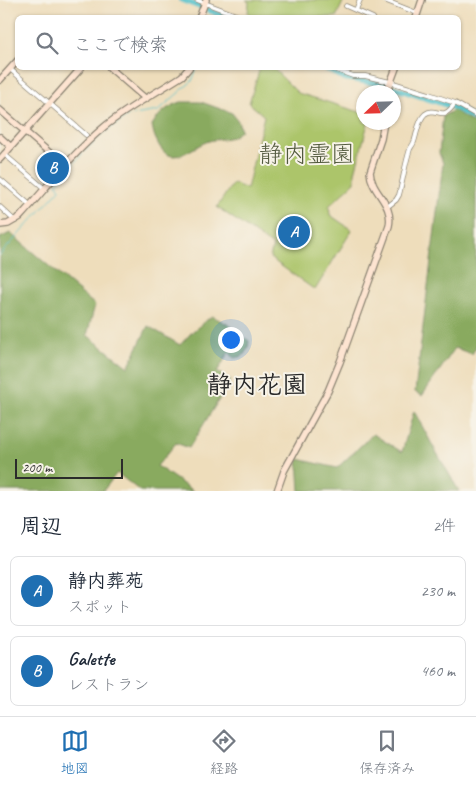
<!DOCTYPE html>
<html lang="ja">
<head>
<meta charset="utf-8">
<style>
	body { margin:0; font-family:Caveat,"Klee One",sans-serif; background:#f2f2f3; color:#1f2937 }
	.compass { position:absolute; left:356px; top:85px; width:45px; height:45px; border-radius:50%; background:#fff; box-shadow:0 1px 4px #0004; rotate:247deg }
	.scale { position:absolute; left:15px; bottom:12px; width:108px; box-sizing:border-box; padding-left:5px; border:2px solid #2b2b2b; border-top:0; font-size:14px; line-height:18px; white-space:nowrap; color:#2b2b2b; -webkit-text-stroke:4px #f7f3e8; paint-order:stroke }
	.you { position:absolute; left:230px; top:339px; width:18px; height:18px; margin:-12px; border:4px solid #fff; border-radius:50%; background:#1a73e8; box-shadow:0 0 0 8px #1a73e833 }
	.badge { display:grid; place-items:center; width:32px; height:32px; border-radius:50%; background:#1f6fb2; color:#fff; font-size:16px; font-weight:700 }
	.pin { position:absolute; translate:-50% -50%; border:2px solid #fff; box-shadow:0 1px 5px #0006 }
	.list { margin:0; padding:0; list-style:none }
	h2 { display:flex; justify-content:space-between; align-items:center; height:65px; margin:0; padding:0 20px; font-size:21px }
	h2 small { font-size:16px; font-weight:400; color:#747a83 }
	.list li { display:grid; grid-template-columns:32px 1fr auto; gap:15px; align-items:center; box-sizing:border-box; height:70px; margin:0 10px 10px; padding:0 10px; border:1px solid #e0e1e3; border-radius:8px }
	.list b { display:block; font-size:19px; white-space:nowrap }
	.list p { margin:0; font-size:16px; white-space:nowrap; color:#747a83 }
	.list em { font-size:16px; font-style:normal; color:#747a83 }
	.icon { flex:none; width:28px; height:28px; fill:none; stroke:currentColor; stroke-width:2; stroke-linecap:round; stroke-linejoin:round }
	.map { position:relative; flex:none; width:476px; height:491px; overflow:hidden }
	.search { position:absolute; background:#fff; box-shadow:0 1px 4px #0004; left:15px; right:15px; top:15px; height:55px; display:flex; align-items:center; gap:12px; box-sizing:border-box; padding:0 18px; border-radius:8px; color:#747a83; font-size:19px }
	.sheet { height:225px; background:#fff }
	nav { display:flex; justify-content:space-around; align-items:center; box-sizing:border-box; height:70px; border-top:1px solid #e0e1e3; background:#fff; font-size:14px; color:#747a83 }
	nav a { display:grid; justify-items:center; gap:2px }
	nav .on { color:#1f6fb2 }
	.map>svg:first-child { display:block }
</style>
</head>
<body>
<div class="map">
<svg width="476" height="491" viewBox="0 0 476 491">
	<rect width="100%" height="100%" fill="#f7f3e8"/>
	<filter id="ink" filterUnits="userSpaceOnUse"><feTurbulence type="fractalNoise" baseFrequency=".02" numOctaves="2"/><feDisplacementMap in="SourceGraphic" scale="10" xChannelSelector="R" yChannelSelector="G"/><feConvolveMatrix kernelMatrix="1 2 1 2 8 2 1 2 1" color-interpolation-filters="sRGB"/></filter>
	<filter id="wash" filterUnits="userSpaceOnUse"><feTurbulence type="fractalNoise" baseFrequency=".0096" numOctaves="4" result="noise"/><feDisplacementMap in="SourceGraphic" scale="20" xChannelSelector="R" yChannelSelector="G"/><feGaussianBlur stdDeviation="1.12" result="paint"/><feColorMatrix in="noise" values="0 0 0 0 0 0 0 0 0 0 0 0 0 0 0 0 0 1.4 0 .05"/><feComposite in="paint" operator="in"/></filter>
	<g filter="url(#wash)">
		<rect width="100%" height="100%" fill="#edb"/>
		<path fill="#acc56b" stroke="#6c784b" d="M 246,0 L 344,0 L 336,17 L 259,18 L 248,13 L 249,2 Z
			M 260,68 L 273,68 L 298,93 L 363,113 L 364,122 L 368,123 L 355,172 L 355,182 L 329,206 L 330,215 L 352,230 L 315,290 L 270,258 L 273,246 L 217,207 L 233,183 L 247,189 L 264,116 L 249,103 Z"/>
		<path fill="#89aa5f" stroke="#5a6a45" d="M 181,102 L 201,102 L 232,113 L 238,121 L 241,130 C 229,142 223,137 209,141 C 192,146 174,168 160,147 C 155,138 154,136 152,125 C 161,112 165,108 181,102 Z
			M 454,110 L 476,125 L 476,347 L 472,354 L 455,348 L 422,396 L 415,392 L 443,163 L 439,153 L 443,116 Z
			M 10,233 L 95,305 L 87,335 L 128,367 L 148,326 L 180,345 L 193,331 L 212,316 L 229,325 L 249,341 L 248,348 L 243,356 L 234,358 L 229,352 L 217,372 L 231,380 L 189,448 L 176,443 L 157,466 L 193,491 L 140,491 L 117,473 L 103,491 L 0,491 L 0,238 Z
			M 414,411 L 434,448 L 459,491 L 300,491 L 298,459 L 337,468 L 373,434 L 402,452 Z"/>
		<g fill="none" stroke-linecap="round" stroke-linejoin="round">
			<path stroke="#53c1ca" stroke-width="1" d="M 214,18 L 216,12
				M 0,255 L 60,189 L 57,184 L 57,183 L 82,154 L 103,133 L 128,116 L 158,111 L 192,81 L 197,68"/>
			<path stroke="#53c1ca" stroke-width="6" d="M 182,0 L 230,18
				M 325,68 L 344,78 L 383,84 L 450,106 L 460,110 L 476,120"/>
		</g>
	</g>
	<g filter="url(#ink)">
		<g fill="none" stroke-linecap="round" stroke-linejoin="round">
			<g stroke="#8c8473" stroke-width="5.5">
				<path id="street" d="M 197,0 L 244,18
					M 384,0 L 417,13
					M 346,6 L 373,18
					M 356,10 L 360,0
					M 331,68 L 353,76 L 365,76 L 390,82 L 429,94 L 455,103 L 476,115
					M 10,69 L 86,135
					M 4,154 L 45,189
					M 0,179 L 30,205
					M 0,207 L 15,221
					M 387,207 L 396,200 L 399,195 C 403,180 405,164 410,149 C 411,147 413,145 414,142 C 417,134 418,120 425,114 C 437,105 442,124 455,103"/>
			</g>
			<g stroke="#8c8473" stroke-width="8">
				<path id="secondary" d="M 199,18 L 206,0
					M 416,18 L 422,0
					M 110,68 L 146,99
					M 0,80 L 18,60
					M 387,92 L 396,68
					M 0,110 L 65,166
					M 0,137 L 11,147 L 81,68
					M 0,159 L 11,147
					M 0,225 L 8,224 L 20,217 C 47,187 73,153 104,127 C 128,107 156,93 182,76 L 189,68
					M 277,491 L 284,471 L 328,391 L 340,362 L 389,226 C 394,203 371,193 370,172 L 381,139 L 384,122"/>
			</g>
			<use href="#street" stroke="#fff" stroke-width="4"/>
			<use href="#secondary" stroke="#fde4d1" stroke-width="5.5"/>
		</g>
	</g>
	<g text-anchor="middle" stroke-width="4" stroke-linejoin="round" paint-order="stroke">
		<g font-size="24" fill="#52593e" stroke="#f7f3e8">
			<text x="307" y="162">静内霊園</text>
		</g>
		<g font-size="25" font-weight="bold" fill="#2b2b2b" stroke="#f7f3e8">
			<text x="257" y="393">静内花園</text>
		</g>
	</g>
</svg>
<svg class="compass" viewBox="-18 -18 36 36"><path d="M0-13l5 13h-10z" fill="#e53935"/><path d="M0 13l5-13h-10z" fill="#747a83"/></svg>
<div class="scale">200 m</div>
<div class="you"></div>
<div class="pin badge" style="left:294px;top:232px">A</div>
<div class="pin badge" style="left:53px;top:168px">B</div>
<div class="search"><svg class="icon" aria-label="search" viewBox="0 0 24 24"><circle cx="10" cy="10" r="6"/><path d="M15 15l6 6"/></svg>ここで検索</div>
</div>
<section class="sheet">
<h2>周辺<small>2件</small></h2>
<ul class="list">
<li><span class="badge">A</span><div><b>静内葬苑</b><p>スポット</p></div><em>230 m</em></li>
<li><span class="badge">B</span><div><b>Galette</b><p>レストラン</p></div><em>460 m</em></li>
</ul>
</section>
<nav>
<a class="on"><svg class="icon" aria-label="map" viewBox="0 0 24 24"><path d="M3 6l6-2 6 2 6-2v14l-6 2-6-2-6 2zM9 4v14M15 6v14"/></svg>地図</a>
<a><svg class="icon" aria-label="directions" viewBox="0 0 24 24"><path d="M12 3l9 9-9 9-9-9zM9 14v-3h6M13 9l2 2-2 2"/></svg>経路</a>
<a><svg class="icon" aria-label="saved" viewBox="0 0 24 24"><path d="M7 4h10v16l-5-4-5 4z"/></svg>保存済み</a>
</nav>
</body>
</html>
